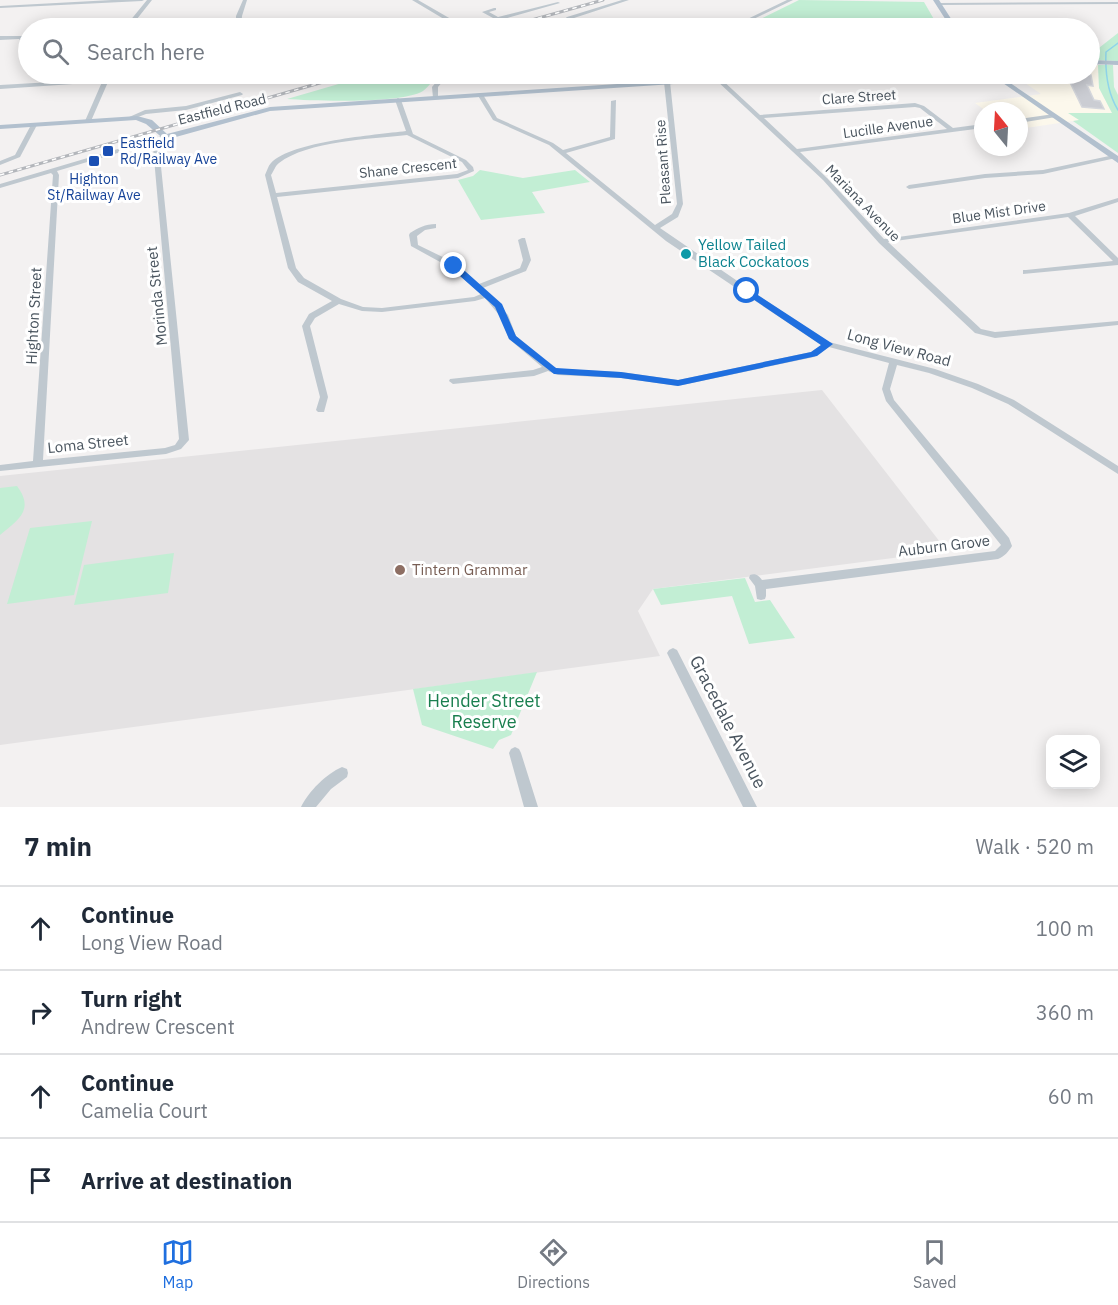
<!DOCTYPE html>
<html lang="en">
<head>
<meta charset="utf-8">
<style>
	body { margin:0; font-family:"IBM Plex Sans",sans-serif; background:#f2f2f3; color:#1f2937 }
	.controls { position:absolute; right:18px; bottom:18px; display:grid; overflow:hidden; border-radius:12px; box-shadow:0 3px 15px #0003 }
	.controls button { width:54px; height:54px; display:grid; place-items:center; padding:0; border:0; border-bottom:2px solid #e0e1e3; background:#fff; color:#1f2937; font:30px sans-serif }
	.compass { position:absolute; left:974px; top:102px; width:54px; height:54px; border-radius:50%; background:#fff; box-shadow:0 3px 15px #0003; rotate:342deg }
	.stop { position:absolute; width:18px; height:18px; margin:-14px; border:4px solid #1f6fdf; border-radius:50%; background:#fff }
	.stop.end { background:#1f6fdf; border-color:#fff; box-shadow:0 2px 6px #0008 }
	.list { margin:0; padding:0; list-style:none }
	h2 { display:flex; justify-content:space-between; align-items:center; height:78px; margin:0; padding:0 24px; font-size:26px }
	h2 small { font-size:20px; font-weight:400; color:#747a83 }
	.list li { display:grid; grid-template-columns:39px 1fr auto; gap:18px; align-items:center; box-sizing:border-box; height:84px; padding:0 24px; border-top:2px solid #e0e1e3 }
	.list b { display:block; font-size:22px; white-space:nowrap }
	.list p { margin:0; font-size:20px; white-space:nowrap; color:#747a83 }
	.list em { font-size:20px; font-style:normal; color:#747a83 }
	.icon { flex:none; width:33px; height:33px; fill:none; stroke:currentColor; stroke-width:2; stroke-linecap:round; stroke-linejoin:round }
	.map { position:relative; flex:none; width:1118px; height:807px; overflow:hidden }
	.search { position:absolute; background:#fff; box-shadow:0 3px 15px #0003; left:18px; right:18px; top:18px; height:66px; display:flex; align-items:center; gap:15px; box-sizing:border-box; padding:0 21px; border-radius:33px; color:#747a83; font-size:22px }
	.sheet { height:414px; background:#fff }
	nav { display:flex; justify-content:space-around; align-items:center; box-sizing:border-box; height:84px; border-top:2px solid #e0e1e3; background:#fff; font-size:16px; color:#747a83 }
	nav a { display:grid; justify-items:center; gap:3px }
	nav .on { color:#1f6fdf }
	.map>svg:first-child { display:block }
</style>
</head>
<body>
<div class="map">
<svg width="1118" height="807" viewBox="0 0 1118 807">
	<rect width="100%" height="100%" fill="#f3f1f1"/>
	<path fill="#fcf8ec" d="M 1090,65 L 1098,65 L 1099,88 L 1112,113 L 1069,113 L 1080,120 L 1019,129 L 1019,111 L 986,111 L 975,103 L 1041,94 L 1012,74 L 1090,74 Z"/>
	<path fill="#e4e2e3" d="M 822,390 L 947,551 L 653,589 L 638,611 L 660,656 L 0,745 L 0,476 Z"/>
	<path fill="#c2eed4" d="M 799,0 L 924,2 L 939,28 L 742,28 Z
		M 1118,33 L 1118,61 L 1090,60 L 1090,51 L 1095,51 Z
		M 1098,65 L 1113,65 L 1114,87 L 1118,95 L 1118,153 L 1073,121 L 1079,120 L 1068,113 L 1112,113 L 1099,88 Z
		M 373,74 L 438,74 C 433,79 429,87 423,91 C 401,104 315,101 287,99 Z
		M 480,170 L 523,178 L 575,170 L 590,182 L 532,192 L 545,213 L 481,220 L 458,180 L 473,176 Z
		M 17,486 C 35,510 18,520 0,535 L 0,488 Z
		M 92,521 L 74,595 L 7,604 L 30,528 Z
		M 174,553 L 168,593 L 74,605 L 84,565 Z
		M 745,578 L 755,602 L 770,600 L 795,638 L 749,644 L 732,596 L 661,605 L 653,589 Z
		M 537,672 L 511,735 L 499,740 L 493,749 L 422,725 L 413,689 Z"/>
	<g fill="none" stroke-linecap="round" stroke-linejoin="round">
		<path stroke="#90d5ea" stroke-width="1.5" d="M 1118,43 L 1106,52 C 1105,73 1107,92 1118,110"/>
	</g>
	<path fill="#cbcdd3" stroke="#d5d7dc" stroke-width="1.5" d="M 1066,74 L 1091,75 L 1093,86 L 1087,85 L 1094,100 L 1100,101 L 1104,109 L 1082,107 Z"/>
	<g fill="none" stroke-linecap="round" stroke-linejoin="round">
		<path fill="#bfc8cf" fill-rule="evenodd" d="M 112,0 L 144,0 L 142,1 L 0,8 L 0,6 Z
			M 147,0 L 152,0 L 133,24 L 129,24 L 129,22 Z
			M 243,0 L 247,0 L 242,16 L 241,28 L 236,28 L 236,16 Z
			M 412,0 L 418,0 L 463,26 L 493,18 L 482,12 L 494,8 L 496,8 L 496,10 L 489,12 L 498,17 L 558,2 L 560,3 L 500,20 L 465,28 L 459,28 Z
			M 622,0 L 629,0 L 571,19 L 559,28 L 553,28 L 567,17 Z
			M 787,0 L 793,0 L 735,28 L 729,28 Z
			M 1118,2 L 1118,4 L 939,5 L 937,4 L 939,3 Z
			M 0,36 L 22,36 L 28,42 L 28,46 L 26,46 L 19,39 L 0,40 Z
			M 193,74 L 216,74 L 213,76 L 108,82 L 91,121 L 88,123 L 85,121 L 102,82 L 0,89 L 0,85 Z
			M 443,74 L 449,74 L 438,87 L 438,97 L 433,98 L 432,87 Z
			M 716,78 L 720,78 L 760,115 L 915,103 L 924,106 L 953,128 L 983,124 L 983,128 L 800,152 L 827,178 L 884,239 L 1069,213 L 1118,198 L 1118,202 L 1075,216 L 1118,258 L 1118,265 L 1023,274 L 1023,270 L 1026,270 L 1113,261 L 1068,217 L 888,242 L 981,329 L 995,332 L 1118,321 L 1118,325 L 995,338 L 975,333 L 879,243 L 823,180 L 716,80 ZM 915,107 L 920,108 L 947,129 L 797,149 L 764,118 Z
			M 667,80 L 670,82 L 683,204 L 678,217 L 660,228 L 825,341 L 935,369 L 978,384 L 1014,400 L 1118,466 L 1118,474 L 1008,404 L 972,388 L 929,373 L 897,365 L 890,389 L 894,400 L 1009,538 L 1012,546 C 1009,551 1004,557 998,559 L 766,589 L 766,596 L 765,599 L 761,600 L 757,599 L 755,586 L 749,578 L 750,575 C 756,573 759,576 762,580 L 995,551 L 1001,545 L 886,401 L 882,389 L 889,363 L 829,347 L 814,357 L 678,386 L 621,378 L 558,375 L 548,371 L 534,376 L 453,384 L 449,381 L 450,379 L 533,370 L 542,367 L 509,339 L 500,316 L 485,298 L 475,301 L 382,312 L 362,311 L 339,304 L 315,318 L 310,326 L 328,397 L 324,412 L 318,412 L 316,410 L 320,397 L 302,326 L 309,314 L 332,301 L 298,282 L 288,268 L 265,175 C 267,171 268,166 271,163 C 292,141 375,135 406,131 L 395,100 L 398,98 L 401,100 L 413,134 L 466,160 L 473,167 L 474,171 L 458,178 L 277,197 L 296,268 L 304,278 L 341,299 L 363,307 L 382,308 L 474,297 L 481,294 L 451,268 L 411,246 L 409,235 L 410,233 C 418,228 425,224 436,224 L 436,228 L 425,230 L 417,236 L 418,245 L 457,264 L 479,284 L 520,268 L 523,260 L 518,240 L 522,238 L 525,238 L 531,260 L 526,271 L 483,288 L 508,315 L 516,336 L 551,366 L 559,369 L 621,372 L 678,380 L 811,352 L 821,345 L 666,241 L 549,145 L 493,120 L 477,94 L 482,93 L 497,118 L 553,143 L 563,150 L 610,137 L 611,101 L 616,100 L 615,139 L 566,153 L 655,225 L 672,214 L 677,204 L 664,82 ZM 407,135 L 462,162 L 468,170 L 457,174 L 276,193 L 271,175 C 274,171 275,166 279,163 C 307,141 371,139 407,135 Z
			M 240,92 L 243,94 L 242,95 L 186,110 L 146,114 L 130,120 L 127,118 L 145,110 L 186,106 Z
			M 1054,114 L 1057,116 L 1056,117 L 1019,123 L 1019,119 Z
			M 34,123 L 37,125 L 20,157 L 0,165 L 0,161 L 15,155 L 31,125 Z
			M 165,135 L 168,137 L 167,138 L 156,142 L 159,147 L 189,440 L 181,449 L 166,454 L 0,471 L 0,465 L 33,461 L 53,175 L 51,173 L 0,188 L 0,184 ZM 151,143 L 153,147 L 179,439 L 175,445 L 165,448 L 43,460 L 59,175 L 57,171 Z
			M 1114,155 L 1116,156 L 1116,158 L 1043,174 L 985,178 L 909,189 L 906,187 L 909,185 L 985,174 L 1043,170 Z
			M 673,648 L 677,650 L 757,807 L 743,807 L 667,653 L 669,650 Z
			M 515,747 L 519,749 L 521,753 L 538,807 L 524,807 L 509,753 L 511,749 Z
			M 342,767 L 347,769 L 348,773 L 347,777 L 331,789 L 316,807 L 301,807 C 309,791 326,774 342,767 Z"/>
		<path fill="#b2c0ce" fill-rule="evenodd" d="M 933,0 L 939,0 L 957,28 L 951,28 Z
			M 1090,60 L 1118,61 L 1118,65 L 1090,64 Z
			M 768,74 L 798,74 L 794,76 L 270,111 L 165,140 L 146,124 L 136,120 L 0,129 L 0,125 L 137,116 L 152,120 L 167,134 L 270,107 Z
			M 990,74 L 997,74 L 1118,156 L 1118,163 Z"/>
		<g stroke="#b3b6bb" stroke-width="3">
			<path id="rail" d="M 503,28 L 603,0
				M 0,175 L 351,74"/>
		</g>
		<use href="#rail" stroke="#fff" stroke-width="1.5" stroke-dasharray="4.5" stroke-linecap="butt"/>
	</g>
	<path fill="#1f6fdf" d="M 451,264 L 457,264 L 502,304 L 516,336 L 556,368 L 621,372 L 678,380 L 811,352 L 821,345 L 744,293 L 747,288 L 833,344 L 817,356 L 678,386 L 621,378 L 554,374 L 509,339 L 495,307 L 451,268 Z"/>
	<g fill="#1a4fb4" stroke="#fff" stroke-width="2">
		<rect x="102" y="145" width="12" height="12" rx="3"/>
		<rect x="88" y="155" width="12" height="12" rx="3"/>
	</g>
	<circle fill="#0f9aa8" stroke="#fff" stroke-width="2" cx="686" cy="254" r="6"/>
	<circle fill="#8d6e63" stroke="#fff" stroke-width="2" cx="400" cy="570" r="6"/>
	<g text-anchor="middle" stroke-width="6" stroke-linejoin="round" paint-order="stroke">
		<g font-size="14" fill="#49545e" stroke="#fff">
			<text transform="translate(859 97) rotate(-4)" y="5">Clare Street</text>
			<text transform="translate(222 109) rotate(-14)" y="5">Eastfield Road</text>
			<text transform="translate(888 127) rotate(-8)" y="5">Lucille Avenue</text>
			<text transform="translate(663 162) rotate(-94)" y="5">Pleasant Rise</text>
			<text transform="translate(408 168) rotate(-6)" y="5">Shane Crescent</text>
			<text transform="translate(863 203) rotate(46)" y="5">Mariana Avenue</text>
			<text transform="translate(999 212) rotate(-8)" y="5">Blue Mist Drive</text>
		</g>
		<g font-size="14" fill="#164399" stroke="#fff" text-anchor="start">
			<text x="120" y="148">Eastfield<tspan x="120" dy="16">Rd/Railway Ave</tspan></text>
			<text x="94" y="184" text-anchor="middle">Highton<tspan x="94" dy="16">St/Railway Ave</tspan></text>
		</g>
		<g font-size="15" fill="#0d838f" stroke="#fff" text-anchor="start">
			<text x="698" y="250">Yellow Tailed<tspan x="698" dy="17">Black Cockatoos</tspan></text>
		</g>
		<g font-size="15" fill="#49545e" stroke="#fff">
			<text transform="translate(157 296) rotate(-96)" y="5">Morinda Street</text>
			<text transform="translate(34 316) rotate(-87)" y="5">Highton Street</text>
			<text transform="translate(899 348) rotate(15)" y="5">Long View Road</text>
			<text transform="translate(88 444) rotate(-6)" y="5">Loma Street</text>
			<text transform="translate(944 546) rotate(-7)" y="5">Auburn Grove</text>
		</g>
		<g font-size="15" fill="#785e54" stroke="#fff" text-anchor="start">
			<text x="412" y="575">Tintern Grammar</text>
		</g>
		<g font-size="18" fill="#1a7f4f" stroke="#fff">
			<text x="484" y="707">Hender Street<tspan x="484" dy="21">Reserve</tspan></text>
		</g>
		<g font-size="18" fill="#49545e" stroke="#fff">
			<text transform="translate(728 722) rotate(63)" y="6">Gracedale Avenue</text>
		</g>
	</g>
</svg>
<div class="controls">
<button><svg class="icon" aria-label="layers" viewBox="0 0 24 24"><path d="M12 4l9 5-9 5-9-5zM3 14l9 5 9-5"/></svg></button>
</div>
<svg class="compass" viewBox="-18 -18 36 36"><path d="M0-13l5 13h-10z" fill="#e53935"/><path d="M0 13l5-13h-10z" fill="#747a83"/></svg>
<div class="stop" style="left:747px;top:291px"></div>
<div class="stop end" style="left:454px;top:266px"></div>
<div class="search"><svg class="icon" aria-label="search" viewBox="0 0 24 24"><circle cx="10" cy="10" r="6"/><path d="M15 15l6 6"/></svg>Search here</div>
</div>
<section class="sheet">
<h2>7 min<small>Walk · 520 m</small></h2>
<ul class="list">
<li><svg class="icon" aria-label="ahead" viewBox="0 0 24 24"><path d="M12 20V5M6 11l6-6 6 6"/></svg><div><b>Continue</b><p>Long View Road</p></div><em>100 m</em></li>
<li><svg class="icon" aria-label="right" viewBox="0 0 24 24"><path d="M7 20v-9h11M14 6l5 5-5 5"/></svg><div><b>Turn right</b><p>Andrew Crescent</p></div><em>360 m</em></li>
<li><svg class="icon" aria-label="ahead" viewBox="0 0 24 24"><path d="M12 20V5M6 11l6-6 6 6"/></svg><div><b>Continue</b><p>Camelia Court</p></div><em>60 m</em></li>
<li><svg class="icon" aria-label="arrive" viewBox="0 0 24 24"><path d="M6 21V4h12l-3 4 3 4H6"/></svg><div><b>Arrive at destination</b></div></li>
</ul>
</section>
<nav>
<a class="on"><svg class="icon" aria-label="map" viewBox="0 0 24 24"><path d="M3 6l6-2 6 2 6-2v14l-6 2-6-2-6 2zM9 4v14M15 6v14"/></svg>Map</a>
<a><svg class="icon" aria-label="directions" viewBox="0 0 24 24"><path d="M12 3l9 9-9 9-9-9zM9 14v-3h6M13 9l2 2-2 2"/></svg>Directions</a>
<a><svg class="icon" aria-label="saved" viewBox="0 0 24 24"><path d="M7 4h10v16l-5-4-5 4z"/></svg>Saved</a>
</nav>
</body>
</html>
